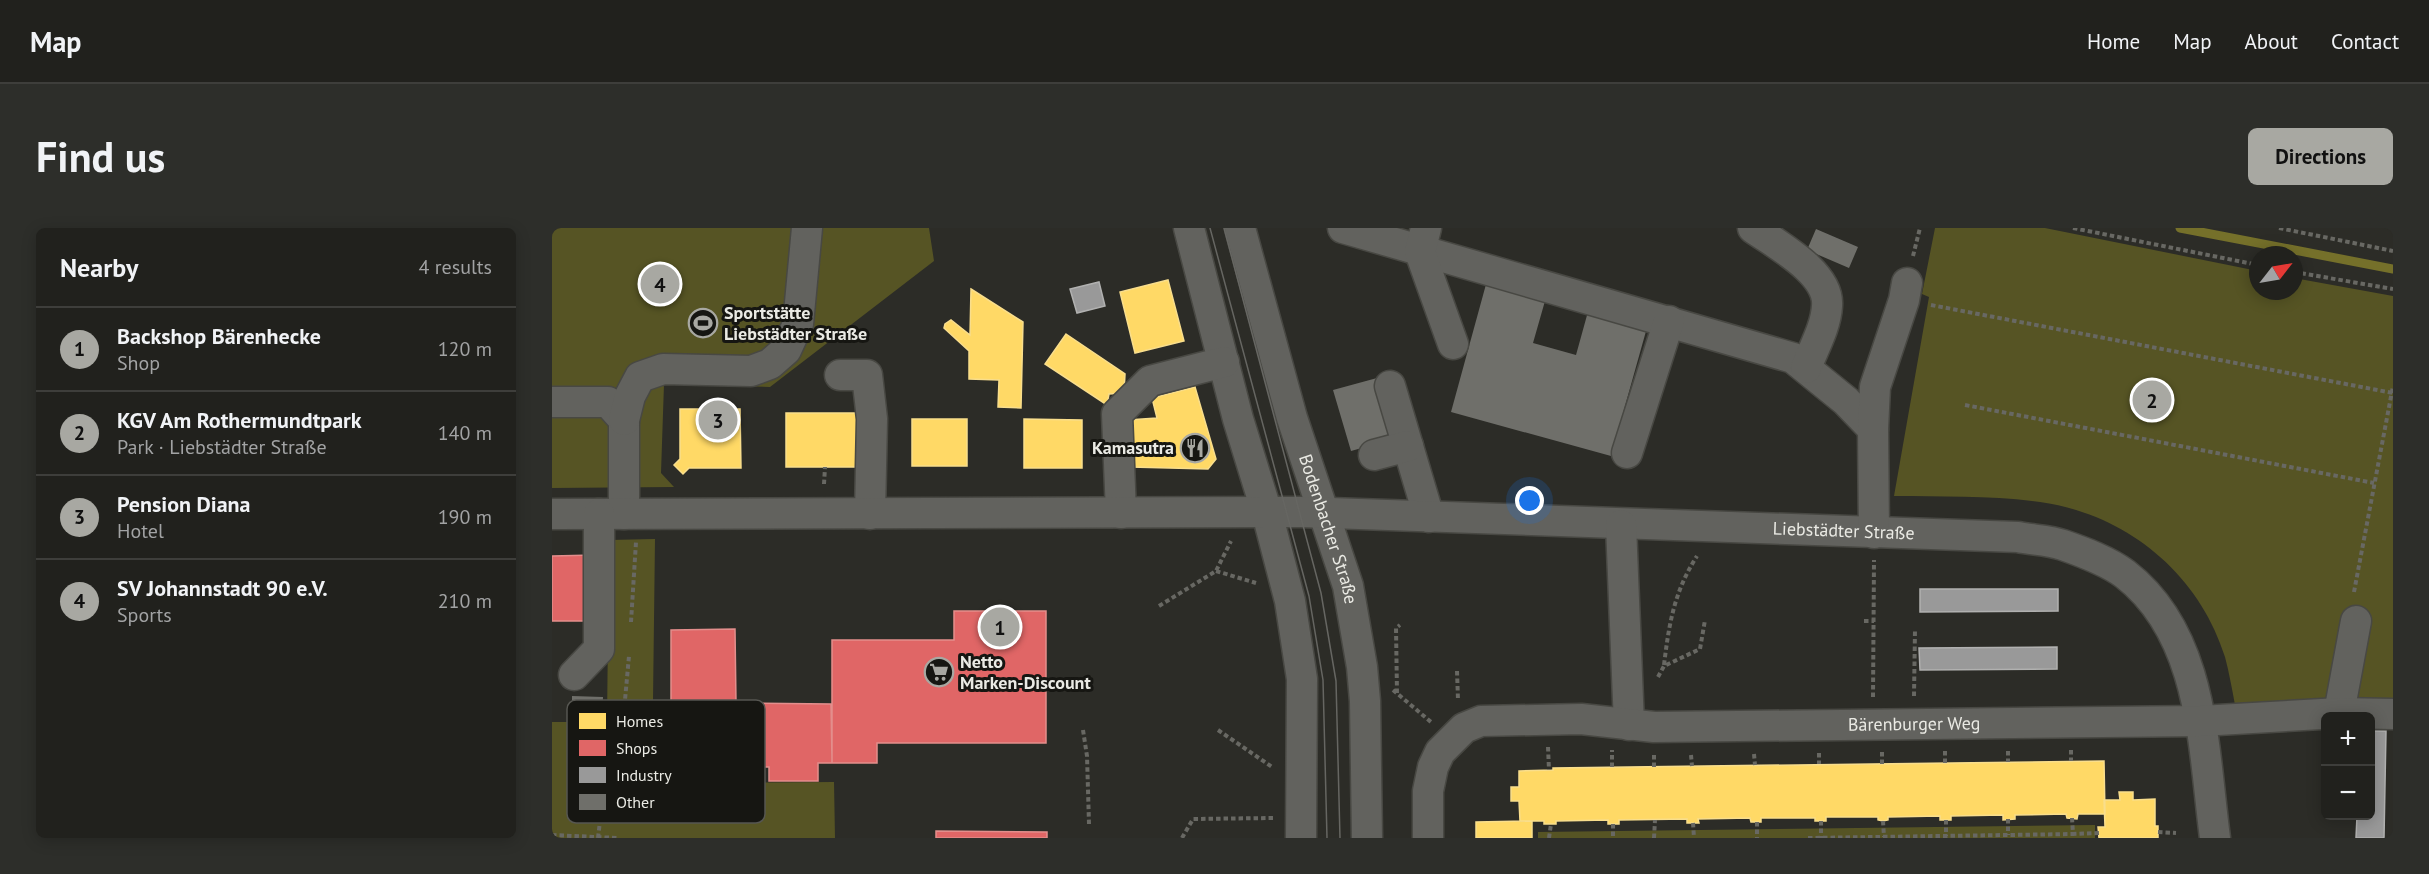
<!DOCTYPE html>
<html lang="en">
<head>
<meta charset="utf-8">
<style>
	body { margin:0; font-family:"PT Sans",sans-serif; background:#2d2e2a; color:#f1f3f6 }
	.controls { position:absolute; right:18px; bottom:18px; display:grid; overflow:hidden; border-radius:9px; box-shadow:0 3px 15px #0003 }
	.controls button { width:54px; height:54px; display:grid; place-items:center; padding:0; border:0; border-bottom:2px solid #3e3e3b; background:#21211d; color:#f1f3f6; font:30px sans-serif }
	.compass { position:absolute; left:1697px; top:18px; width:54px; height:54px; border-radius:50%; background:#21211d; box-shadow:0 3px 15px #0003; rotate:59deg }
	.you { position:absolute; left:978px; top:273px; width:21px; height:21px; margin:-15px; border:4px solid #fff; border-radius:50%; background:#1a73e8; box-shadow:0 0 0 9px #1a73e833 }
	.badge { display:grid; place-items:center; width:39px; height:39px; border-radius:50%; background:#a8a8a2; color:#111; font-size:20px; font-weight:700 }
	.pin { position:absolute; translate:-50% -50%; border:3px solid #fff; box-shadow:0 2px 6px #0006 }
	.list { margin:0; padding:0; list-style:none }
	h2 { display:flex; justify-content:space-between; align-items:center; height:78px; margin:0; padding:0 24px; font-size:26px }
	h2 small { font-size:20px; font-weight:400; color:#a2a3a4 }
	.list li { display:grid; grid-template-columns:39px 1fr auto; gap:18px; align-items:center; box-sizing:border-box; height:84px; padding:0 24px; border-top:2px solid #3e3e3b }
	.list b { display:block; font-size:22px; white-space:nowrap }
	.list p { margin:0; font-size:20px; white-space:nowrap; color:#a2a3a4 }
	.list em { font-size:20px; font-style:normal; color:#a2a3a4 }
	.map { position:relative; flex:none; width:1841px; height:610px; overflow:hidden; border-radius:9px }
	header { display:flex; align-items:center; gap:36px; box-sizing:border-box; height:84px; padding:0 30px; background:#21211d; border-bottom:2px solid #3e3e3b }
	header strong { font-size:28px }
	nav { display:flex; gap:33px; margin-inline-start:auto; font-size:21px }
	.intro { display:flex; align-items:center; justify-content:space-between; box-sizing:border-box; height:144px; padding:0 36px }
	h1 { margin:0; font-size:42px }
	.button { padding:15px 27px; border-radius:9px; background:#a8a8a2; color:#111; font-size:21px; font-weight:700 }
	main { display:flex; gap:36px; padding:0 36px }
	aside { flex:1; background:#21211d; border-radius:9px; box-shadow:0 3px 15px #0003 }
	.map>svg:first-child { display:block }
</style>
</head>
<body>
<header>
<strong>Map</strong>
<nav><a>Home</a><a>Map</a><a>About</a><a>Contact</a></nav>
</header>
<div class="intro"><h1>Find us</h1><a class="button">Directions</a></div>
<main>
<aside>
<h2>Nearby<small>4 results</small></h2>
<ul class="list">
<li><span class="badge">1</span><div><b>Backshop Bärenhecke</b><p>Shop</p></div><em>120 m</em></li>
<li><span class="badge">2</span><div><b>KGV Am Rothermundtpark</b><p>Park · Liebstädter Straße</p></div><em>140 m</em></li>
<li><span class="badge">3</span><div><b>Pension Diana</b><p>Hotel</p></div><em>190 m</em></li>
<li><span class="badge">4</span><div><b>SV Johannstadt 90 e.V.</b><p>Sports</p></div><em>210 m</em></li>
</ul>
</aside>
<div class="map">
<svg width="1841" height="610" viewBox="0 0 1841 610">
	<rect width="100%" height="100%" fill="#2c2c27"/>
	<path fill="#565424" d="M 0,0 L 377,0 L 382,33 L 218,159 L 112,156 L 109,245 L 122,259 L 0,260 Z
		M 1383,0 L 1493,0 L 1706,43 L 1706,63 L 1742,63 L 1742,50 L 1841,68 L 1841,475 L 1683,477 C 1680,461 1677,444 1673,429 C 1647,345 1574,286 1488,274 C 1440,267 1390,269 1342,268 L 1377,69 L 1370,66 Z
		M 103,311 L 100,555 L 282,554 L 283,610 L 0,610 L 0,494 L 55,494 L 57,312 Z
		M 1543,597 L 1543,610 L 986,610 L 986,604 Z"/>
	<path fill="#ffd966" stroke="#f9de8c" stroke-width="1.5" d="M 616,52 L 632,113 L 583,125 L 568,64 Z
		M 419,61 L 471,94 L 469,180 L 446,179 L 447,152 L 417,151 L 417,123 L 392,100 L 393,96 L 399,92 L 418,107 Z
		M 514,106 L 573,146 L 572,165 L 557,166 L 555,177 L 493,136 Z
		M 643,159 L 664,231 L 656,241 L 579,239 L 576,192 L 605,190 L 600,170 Z
		M 128,181 L 188,181 L 189,240 L 137,240 L 131,246 L 122,237 L 128,231 Z
		M 234,185 L 312,185 L 312,239 L 234,239 Z
		M 360,191 L 415,191 L 415,238 L 360,238 Z
		M 472,191 L 530,192 L 530,240 L 472,240 Z
		M 1552,533 L 1553,586 L 1526,586 L 1525,591 L 1515,590 L 1514,586 L 1463,587 L 1463,591 L 1451,592 L 1451,587 L 1399,588 L 1399,592 L 1388,592 L 1388,588 L 1336,589 L 1336,592 L 1331,593 L 1326,592 L 1326,589 L 1274,589 L 1274,593 L 1263,593 L 1263,590 L 1209,590 L 1209,594 L 1199,594 L 1198,590 L 1146,591 L 1147,595 L 1135,595 L 1135,591 L 1067,592 L 1067,596 L 1056,596 L 1056,592 L 1004,593 L 1004,596 L 992,596 L 992,593 L 968,593 L 967,573 L 959,573 L 959,559 L 967,559 L 967,543 L 1001,542 L 1001,540 Z
		M 1567,564 L 1581,564 L 1581,572 L 1603,571 L 1603,598 L 1606,598 L 1606,610 L 1547,610 L 1546,599 L 1553,599 L 1552,572 L 1568,572 Z
		M 980,593 L 980,610 L 924,610 L 924,594 Z"/>
	<path fill="#e06666" stroke="#e38e8c" stroke-width="1.5" d="M 42,327 L 42,393 L 0,393 L 0,328 Z
		M 402,383 L 494,383 L 494,515 L 325,515 L 325,535 L 280,535 L 280,412 L 402,412 Z
		M 183,401 L 184,475 L 279,476 L 280,535 L 266,535 L 266,553 L 217,553 L 217,539 L 119,539 L 119,512 L 111,512 L 111,499 L 119,499 L 119,402 Z
		M 384,603 L 495,604 L 495,610 L 384,610 Z"/>
	<path fill="#999" stroke="#b1b1b0" stroke-width="1.5" d="M 547,54 L 553,78 L 525,85 L 518,61 Z
		M 1368,361 L 1506,361 L 1506,383 L 1368,384 Z
		M 1505,419 L 1505,441 L 1368,442 L 1367,420 Z
		M 1818,503 L 1834,503 L 1832,610 L 1804,610 L 1805,588 L 1818,588 Z"/>
	<g fill="none" stroke-linecap="round" stroke-linejoin="round">
		<path stroke="#75702a" stroke-width="9" d="M 1628,0 L 1841,41"/>
	</g>
	<path fill="#6f6f6a" d="M 1264,1 L 1306,19 L 1297,40 L 1255,22 Z
		M 936,49 L 995,66 L 981,115 L 1024,127 L 1037,80 L 1096,96 L 1059,228 L 899,184 Z
		M 825,150 L 842,211 L 799,223 L 781,162 Z
		M 20,468 L 51,469 L 50,490 L 20,488 Z"/>
	<g fill="none" stroke-linecap="round" stroke-linejoin="round">
		<g stroke="#484843" stroke-width="33">
			<g id="minor">
				<path d="M 637,0 L 686,191 L 715,285 L 738,373 L 750,451 L 749,610"/>
				<path id="s1" d="M 688,0 L 740,190 L 796,358 L 810,439 L 813,473 L 815,610"/>
				<path d="M 791,0 L 1241,130 L 1294,173 L 1321,201"/>
				<path d="M 874,0 L 868,24 L 901,116"/>
				<path d="M 1201,0 C 1225,17 1278,45 1275,78 C 1274,99 1261,121 1254,140"/>
				<path d="M 288,147 L 315,147 L 320,191 L 318,286"/>
				<path d="M 838,158 L 877,289"/>
				<path d="M 0,174 L 56,174 L 72,192 L 72,286"/>
				<path d="M 72,192 L 78,168 L 88,149 L 111,141 L 199,143 L 218,136 L 234,122 L 246,96 L 255,0"/>
				<path d="M 1075,225 L 1117,93"/>
				<path d="M 822,227 L 856,218"/>
				<path d="M 569,285 L 565,186 L 598,153 L 672,134"/>
				<path id="s2" d="M 0,286 L 749,284 L 1466,309 C 1481,312 1497,312 1511,317 C 1531,324 1556,333 1573,346 C 1652,407 1651,520 1663,610"/>
				<path d="M 1069,297 L 1077,497"/>
				<path d="M 1322,305 L 1321,201 L 1323,159 L 1352,72 L 1355,55"/>
				<path d="M 22,447 L 47,421 L 47,286"/>
				<path d="M 1787,485 L 1804,393"/>
				<path id="s3" d="M 876,610 L 876,563 L 881,539 L 888,524 L 912,500 L 929,493 L 1029,491 L 1102,499 L 1648,493 L 1787,485 L 1841,486"/>
			</g>
		</g>
		<path stroke="#686863" stroke-width="4" stroke-dasharray="4.5 3" stroke-linecap="butt" d="M 1521,0 L 1706,37
			M 1727,0 L 1841,23
			M 1361,28 L 1368,0
			M 1742,44 L 1841,61
			M 1379,77 L 1841,165
			M 1413,177 L 1822,255
			M 272,256 L 273,239
			M 664,343 L 704,355
			M 1802,364 L 1841,158
			M 607,378 L 664,343 L 679,313
			M 1312,393 L 1322,393
			M 79,394 L 84,314
			M 1112,437 C 1117,396 1122,364 1145,328
			M 905,443 L 906,472
			M 1106,449 L 1112,438 L 1148,421 L 1153,392
			M 841,462 L 879,494
			M 845,465 L 844,400 L 848,397
			M 1362,468 L 1363,402
			M 1321,469 L 1322,332
			M 531,502 L 535,528 L 537,596
			M 666,502 L 720,539
			M 996,519 L 997,542
			M 1519,522 L 1519,533
			M 1393,523 L 1393,535
			M 1456,523 L 1456,534
			M 1330,524 L 1330,536
			M 1267,525 L 1267,536
			M 1202,526 L 1203,537
			M 1139,527 L 1140,538
			M 1060,539 L 1060,522
			M 1102,539 L 1102,527
			M 1520,590 L 1521,606 L 1547,605
			M 1456,591 L 1456,607
			M 1394,592 L 1394,608
			M 1269,593 L 1269,610
			M 1331,593 L 1332,609
			M 1205,594 L 1205,610
			M 1141,595 L 1142,610
			M 1061,596 L 1061,610
			M 1606,604 L 1624,605
			M 0,607 L 66,610
			M 46,610 L 52,560 L 71,494 L 77,428
			M 630,610 L 641,591 L 721,590
			M 997,610 L 999,596
			M 1102,610 L 1103,592
			M 1256,610 L 1521,606 L 1521,610"/>
		<use href="#minor" stroke="#62625e" stroke-width="30"/>
		<path stroke="#666662" stroke-width="1.5" d="M 658,0 L 757,368 L 771,452 L 775,610
			M 672,0 L 769,365 L 784,453 L 788,610"/>
	</g>
	<defs>
		<g id="stadium-ring" transform="scale(1.5)"><circle r="9.5" fill="#161612" stroke="#a8a8a2" stroke-width="1.5"/><path d="M0-5a6.5 5 0 1 0 0 10a6.5 5 0 1 0 0-10ZM-3.5-1.8h7v3.6h-7Z" fill="#a8a8a2"/></g>
		<g id="restaurant-ring" transform="scale(1.5)"><circle r="9.5" fill="#161612" stroke="#a8a8a2" stroke-width="1.5"/><path d="M-5-6h1v4h1v-4h1v4h1v-4h1v5L-1.5 .5V6h-2V.5L-5-1ZM5-6V6H3V1.5H1.5Q1.5-4 5-6Z" fill="#a8a8a2"/></g>
		<g id="supermarket-ring" transform="scale(1.5)"><circle r="9.5" fill="#161612" stroke="#a8a8a2" stroke-width="1.5"/><path d="M-6-5.5h2.5l.6 2H6L4.5 2H-2.5L-4.4-4H-6ZM-1.5 3.2a1.3 1.3 0 1 0 .1 0ZM3 3.2a1.3 1.3 0 1 0 .1 0Z" fill="#a8a8a2"/></g>
	</defs>
	<g fill-rule="evenodd">
		<use href="#stadium-ring" x="151" y="95"/>
		<use href="#restaurant-ring" x="643" y="220"/>
		<use href="#supermarket-ring" x="387" y="444"/>
	</g>
	<g text-anchor="middle" stroke-width="6" stroke-linejoin="round" paint-order="stroke">
		<g font-size="18" font-weight="bold" fill="#eaeae4" stroke="#161612" text-anchor="start">
			<text x="172" y="91">Sportstätte<tspan x="172" dy="21">Liebstädter Straße</tspan></text>
			<text x="622" y="226" text-anchor="end">Kamasutra</text>
			<text x="408" y="440">Netto<tspan x="408" dy="21">Marken-Discount</tspan></text>
		</g>
		<g font-size="18" fill="#eaeae4" stroke="#161612">
			<text dy="6" stroke="none"><textPath href="#s1" startOffset="314">Bodenbacher Straße</textPath></text>
			<text dy="6" stroke="none"><textPath href="#s2" startOffset="1292">Liebstädter Straße</textPath></text>
			<text dy="6" stroke="none"><textPath href="#s3" startOffset="574">Bärenburger Weg</textPath></text>
		</g>
	</g>
	<rect x="15" y="472" width="198" height="123" rx="9" fill="#161612" stroke="#565651" stroke-width="1.5"/>
	<rect x="27" y="485" width="27" height="16" fill="#ffd966"/>
	<rect x="27" y="512" width="27" height="16" fill="#e06666"/>
	<rect x="27" y="539" width="27" height="16" fill="#999"/>
	<rect x="27" y="566" width="27" height="16" fill="#6f6f6a"/>
	<g font-size="16" fill="#eaeae4">
		<text x="64" y="499">Homes</text>
		<text x="64" y="526">Shops</text>
		<text x="64" y="553">Industry</text>
		<text x="64" y="580">Other</text>
	</g>
</svg>
<div class="controls">
<button>+</button>
<button>−</button>
</div>
<svg class="compass" viewBox="-18 -18 36 36"><path d="M0-13l5 13h-10z" fill="#e53935"/><path d="M0 13l5-13h-10z" fill="#a2a3a4"/></svg>
<div class="you"></div>
<div class="pin badge" style="left:448px;top:399px">1</div>
<div class="pin badge" style="left:1600px;top:172px">2</div>
<div class="pin badge" style="left:166px;top:192px">3</div>
<div class="pin badge" style="left:108px;top:56px">4</div>
</div>
</main>
</body>
</html>
